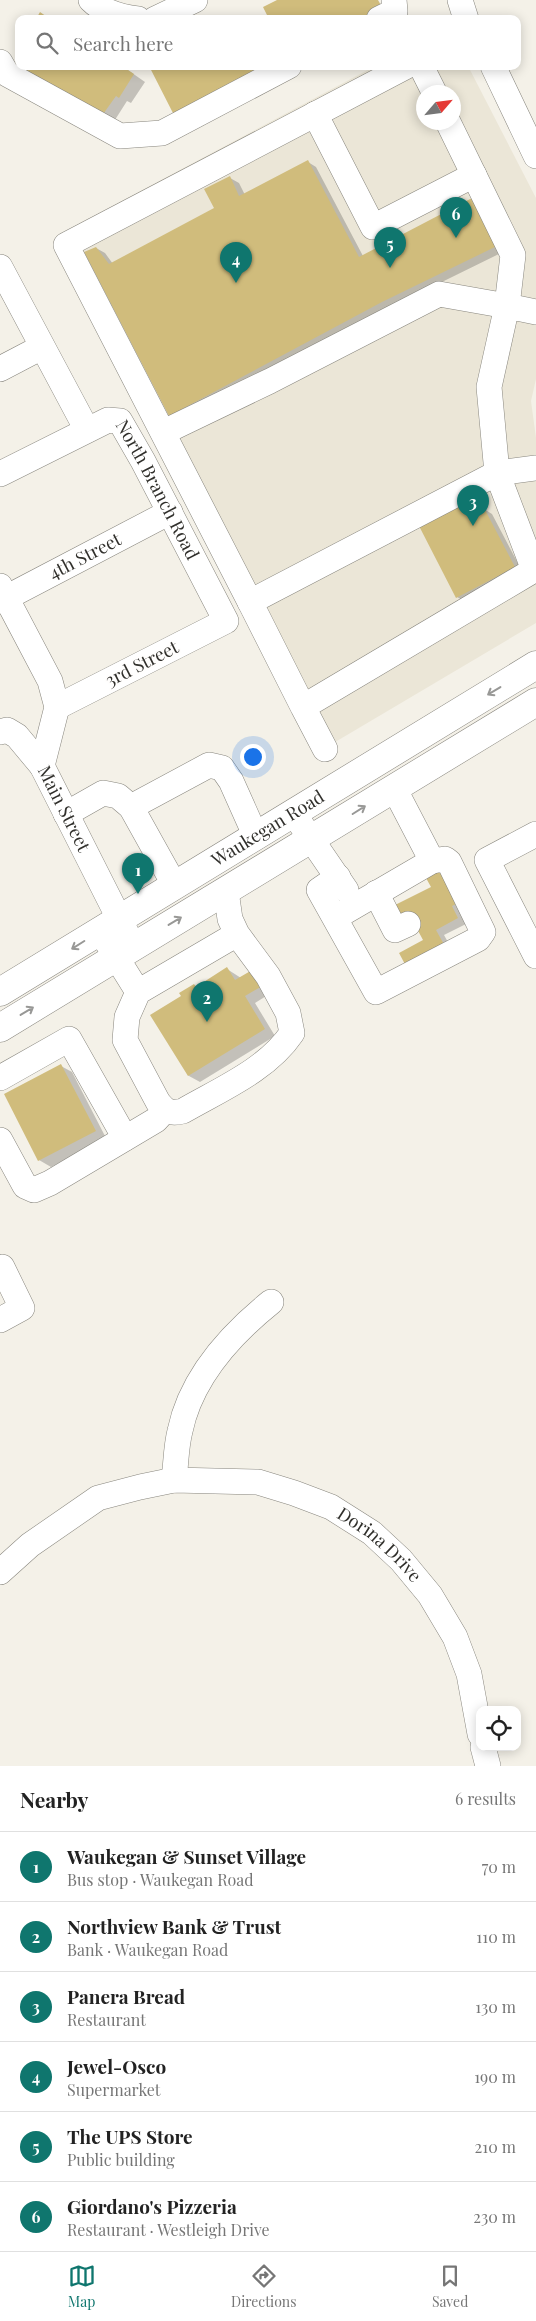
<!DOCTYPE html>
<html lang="en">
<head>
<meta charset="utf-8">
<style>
	body { margin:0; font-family:"Playfair Display",serif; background:#f6f6f6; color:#222 }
	.controls { position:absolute; right:15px; bottom:15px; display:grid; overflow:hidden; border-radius:10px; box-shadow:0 2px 12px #0003 }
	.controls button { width:45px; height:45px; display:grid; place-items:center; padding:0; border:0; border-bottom:1px solid #e0e0e0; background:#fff; color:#222; font:25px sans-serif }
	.compass { position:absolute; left:416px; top:85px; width:45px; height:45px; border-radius:50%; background:#fff; box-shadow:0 2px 12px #0003; rotate:62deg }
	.you { position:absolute; left:252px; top:756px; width:18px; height:18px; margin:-12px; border:4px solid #fff; border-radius:50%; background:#1a73e8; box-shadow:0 0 0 8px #1a73e833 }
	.badge { display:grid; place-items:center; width:32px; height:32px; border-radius:50%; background:#0f766e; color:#fff; font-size:16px; font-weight:700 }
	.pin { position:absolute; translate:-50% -41px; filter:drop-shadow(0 1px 2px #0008) }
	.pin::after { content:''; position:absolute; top:26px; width:18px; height:15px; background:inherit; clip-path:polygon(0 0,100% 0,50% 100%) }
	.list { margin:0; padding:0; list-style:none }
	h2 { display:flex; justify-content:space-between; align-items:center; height:65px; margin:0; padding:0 20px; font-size:21px }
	h2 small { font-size:16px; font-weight:400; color:#767676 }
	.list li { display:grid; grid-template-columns:32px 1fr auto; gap:15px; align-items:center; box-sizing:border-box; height:70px; padding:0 20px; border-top:1px solid #e0e0e0 }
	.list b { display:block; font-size:19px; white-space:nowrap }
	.list p { margin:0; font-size:16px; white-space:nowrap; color:#767676 }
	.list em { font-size:16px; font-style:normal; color:#767676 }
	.icon { flex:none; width:28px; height:28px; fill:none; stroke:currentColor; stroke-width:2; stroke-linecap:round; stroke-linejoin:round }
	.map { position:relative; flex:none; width:536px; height:1766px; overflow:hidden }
	.search { position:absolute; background:#fff; box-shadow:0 2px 12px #0003; left:15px; right:15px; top:15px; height:55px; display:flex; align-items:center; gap:12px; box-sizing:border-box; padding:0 18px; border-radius:10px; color:#767676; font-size:19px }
	.sheet { height:485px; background:#fff }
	nav { display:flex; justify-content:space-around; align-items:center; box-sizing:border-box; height:70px; border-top:1px solid #e0e0e0; background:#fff; font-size:14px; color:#767676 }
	nav a { display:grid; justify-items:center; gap:2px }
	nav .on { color:#0f766e }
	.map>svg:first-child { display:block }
</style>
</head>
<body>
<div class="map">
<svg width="536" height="1766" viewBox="0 0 536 1766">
	<rect width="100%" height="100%" fill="#f4f1e8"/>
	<path fill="#ebe6d7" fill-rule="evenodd" d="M 375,66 L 468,66 L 536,198 L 536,379 L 531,401 L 536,438 L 536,623 L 320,751 L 56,236 ZM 424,92 L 454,92 L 454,122 L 424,122 Z"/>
	<path fill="#0003" d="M 19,66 L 122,66 L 145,82 L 131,103 L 127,101 L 113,123 Z
		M 308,162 L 316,167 L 363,256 L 480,205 L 505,251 L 391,307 L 178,420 L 170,415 L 96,248 L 105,253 L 113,264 L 216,208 L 230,178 L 239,183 L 245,195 Z
		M 468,499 L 477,504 L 480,511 L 484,509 L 492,514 L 523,573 L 466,602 L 457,597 Z
		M 447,868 L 466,924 L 444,935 L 454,953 L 425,941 L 433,888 Z
		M 227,969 L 241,978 L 279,988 L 255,1003 L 275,1036 L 200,1082 L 189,1076 L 152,1015 L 183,996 L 194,985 L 197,987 Z
		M 61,1066 L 72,1072 L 106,1138 L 51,1167 L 39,1160 Z"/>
	<path fill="#d0bc7c" d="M 277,0 L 378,0 L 383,9 L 365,19 L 269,19 L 263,7 Z
		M 40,12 L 50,19 L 36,19 Z
		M 19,58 L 19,66 L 122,66 L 134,74 L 119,98 L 116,96 L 101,117 L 14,65 Z
		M 149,66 L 272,66 L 175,117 Z
		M 308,160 L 359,257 L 472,198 L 497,246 L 382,302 L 169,416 L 84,252 L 96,247 L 109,264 L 214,208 L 204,189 L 230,176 L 239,196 Z
		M 468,498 L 475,512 L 484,508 L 515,567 L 456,598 L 418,524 Z
		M 447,867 L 464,900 L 452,906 L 458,918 L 436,930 L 446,948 L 407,968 L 399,953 L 423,940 L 409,914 L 401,918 L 395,905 L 431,887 L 426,878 Z
		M 259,966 L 269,982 L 245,996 L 265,1029 L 188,1076 L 150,1015 L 181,996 L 179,993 L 194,984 L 196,987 L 227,967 L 235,980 Z
		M 61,1064 L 96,1131 L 38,1161 L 4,1094 Z"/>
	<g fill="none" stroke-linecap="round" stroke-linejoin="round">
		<g stroke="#88867e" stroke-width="26">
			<g id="minor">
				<path d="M 91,0 C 103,12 122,17 138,19"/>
				<path d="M 460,0 L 466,19"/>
				<path d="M 155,19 L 195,0"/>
				<path d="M 379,19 L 395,11 L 394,0"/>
				<path d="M 0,62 L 7,74 L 120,136 L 162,133 L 289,66"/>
				<path d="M 421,66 L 434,92"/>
				<path d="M 493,66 L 536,156"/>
				<path d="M 315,114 L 373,227 L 474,175"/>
				<path d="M 0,267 L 87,430"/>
				<path d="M 536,312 L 507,306 L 489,387 L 497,473 L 536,468"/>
				<path d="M 0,369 L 42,347"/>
				<path d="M 164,432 L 270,381 L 439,294 L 507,306 L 513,255 L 448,122"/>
				<path id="s1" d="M 0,474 L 108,420 L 120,421 L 143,461 L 226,621 L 57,707"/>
				<path d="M 0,586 L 50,681 L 57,707 L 42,766"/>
				<path id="s2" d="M 0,601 L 170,512"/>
				<path d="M 250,602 L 66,245 L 407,66"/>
				<path d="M 303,707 L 250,602 L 497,473 L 534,570 L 303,707 L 325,749"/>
				<path id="s3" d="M 0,732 L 7,730 L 17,736 L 42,766 L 133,946"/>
				<path d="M 131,807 L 209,765 L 222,768 L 231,781 L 256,837"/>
				<path d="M 66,814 L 103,793 L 118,796 L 131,807 L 175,886"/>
				<path d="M 294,814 L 346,890"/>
				<path d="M 536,834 L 487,860 L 536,956"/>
				<path d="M 338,877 L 319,890 L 376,992 L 478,939 L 483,932 L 449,862 L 445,859 L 432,861"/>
				<path d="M 226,891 L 230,919 L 237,934 L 268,976 L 288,1013 L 292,1033 C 267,1070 221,1089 183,1111 C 171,1114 166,1112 158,1102 L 125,1040 L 127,1017 L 138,992 L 237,934"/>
				<path d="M 376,893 L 395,930 L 408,924"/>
				<path d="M 336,917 L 432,861 L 394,788"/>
				<path d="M 100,931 L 138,992"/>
				<path d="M 0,1078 L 69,1039 L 125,1138"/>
				<path d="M 0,1140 L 25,1186 L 34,1190 L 50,1183 L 156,1120 L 165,1110"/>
				<path d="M 0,1320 L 22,1308 L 2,1267"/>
				<path d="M 174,1480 C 176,1464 176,1446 180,1431 C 191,1377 230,1335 271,1302"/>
				<path id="s4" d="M 0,1572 L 30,1545 L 98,1498 L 140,1487 L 174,1480 L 258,1482 L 294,1493 L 331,1507 L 372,1533 L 401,1560 L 430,1595 L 455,1637 L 469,1674 L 480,1734"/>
				<path d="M 483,1747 L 488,1766"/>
			</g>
		</g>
		<g stroke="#88867e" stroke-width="29">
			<g id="major">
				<path id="s5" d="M 0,992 L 536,665"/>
				<path d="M 0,1028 L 536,702"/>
			</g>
		</g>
		<use href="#minor" stroke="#fff" stroke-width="25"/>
		<use href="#major" stroke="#fff" stroke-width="28"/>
	</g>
	<defs><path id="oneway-shaft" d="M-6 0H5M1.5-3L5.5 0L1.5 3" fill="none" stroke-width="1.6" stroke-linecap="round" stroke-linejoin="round" transform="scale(1.25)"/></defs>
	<g stroke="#989896">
		<use href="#oneway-shaft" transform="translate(494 691) rotate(149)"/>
		<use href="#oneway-shaft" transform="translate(359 810) rotate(-32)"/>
		<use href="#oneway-shaft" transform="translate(175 921) rotate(-31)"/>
		<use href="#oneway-shaft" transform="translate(78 945) rotate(148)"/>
		<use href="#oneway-shaft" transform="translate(27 1011) rotate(-31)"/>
	</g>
	<g text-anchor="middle" stroke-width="4" stroke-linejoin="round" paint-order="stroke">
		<g font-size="18" fill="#31302c" stroke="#fffefd">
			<text dy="6" stroke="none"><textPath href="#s1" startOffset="211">North Branch Road</textPath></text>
			<text dy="6" stroke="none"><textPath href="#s2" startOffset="96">4th Street</textPath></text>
			<text transform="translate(142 664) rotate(-27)" y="6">3rd Street</text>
			<text dy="6" stroke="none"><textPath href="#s3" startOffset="106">Main Street</textPath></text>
			<text dy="6" stroke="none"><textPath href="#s5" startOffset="314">Waukegan Road</textPath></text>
			<text dy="6" stroke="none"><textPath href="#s4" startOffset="424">Dorina Drive</textPath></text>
		</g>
	</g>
</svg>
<div class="controls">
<button><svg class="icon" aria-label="locate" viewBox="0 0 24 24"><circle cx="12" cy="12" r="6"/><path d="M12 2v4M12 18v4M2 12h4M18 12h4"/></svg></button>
</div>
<svg class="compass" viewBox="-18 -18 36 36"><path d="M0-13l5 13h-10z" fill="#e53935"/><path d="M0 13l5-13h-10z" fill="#767676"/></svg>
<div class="you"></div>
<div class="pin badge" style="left:138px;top:894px">1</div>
<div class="pin badge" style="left:207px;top:1022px">2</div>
<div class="pin badge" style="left:473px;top:526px">3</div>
<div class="pin badge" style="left:236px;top:283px">4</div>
<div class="pin badge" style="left:390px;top:268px">5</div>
<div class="pin badge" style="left:456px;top:238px">6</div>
<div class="search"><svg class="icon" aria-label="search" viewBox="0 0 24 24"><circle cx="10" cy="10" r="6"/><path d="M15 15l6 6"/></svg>Search here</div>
</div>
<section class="sheet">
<h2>Nearby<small>6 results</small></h2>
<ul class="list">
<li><span class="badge">1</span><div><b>Waukegan &amp; Sunset Village</b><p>Bus stop · Waukegan Road</p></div><em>70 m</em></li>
<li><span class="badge">2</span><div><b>Northview Bank &amp; Trust</b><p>Bank · Waukegan Road</p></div><em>110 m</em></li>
<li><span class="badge">3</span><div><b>Panera Bread</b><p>Restaurant</p></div><em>130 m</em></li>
<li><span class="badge">4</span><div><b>Jewel-Osco</b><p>Supermarket</p></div><em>190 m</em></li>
<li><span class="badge">5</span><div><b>The UPS Store</b><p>Public building</p></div><em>210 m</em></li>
<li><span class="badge">6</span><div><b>Giordano's Pizzeria</b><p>Restaurant · Westleigh Drive</p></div><em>230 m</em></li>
</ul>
</section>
<nav>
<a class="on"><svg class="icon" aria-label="map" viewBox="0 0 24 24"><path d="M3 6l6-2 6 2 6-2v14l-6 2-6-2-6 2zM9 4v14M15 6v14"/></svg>Map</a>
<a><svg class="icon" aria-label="directions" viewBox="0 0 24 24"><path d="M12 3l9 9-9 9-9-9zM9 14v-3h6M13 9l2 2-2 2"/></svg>Directions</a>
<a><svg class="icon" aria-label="saved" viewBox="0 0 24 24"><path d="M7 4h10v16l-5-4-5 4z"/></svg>Saved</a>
</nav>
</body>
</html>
